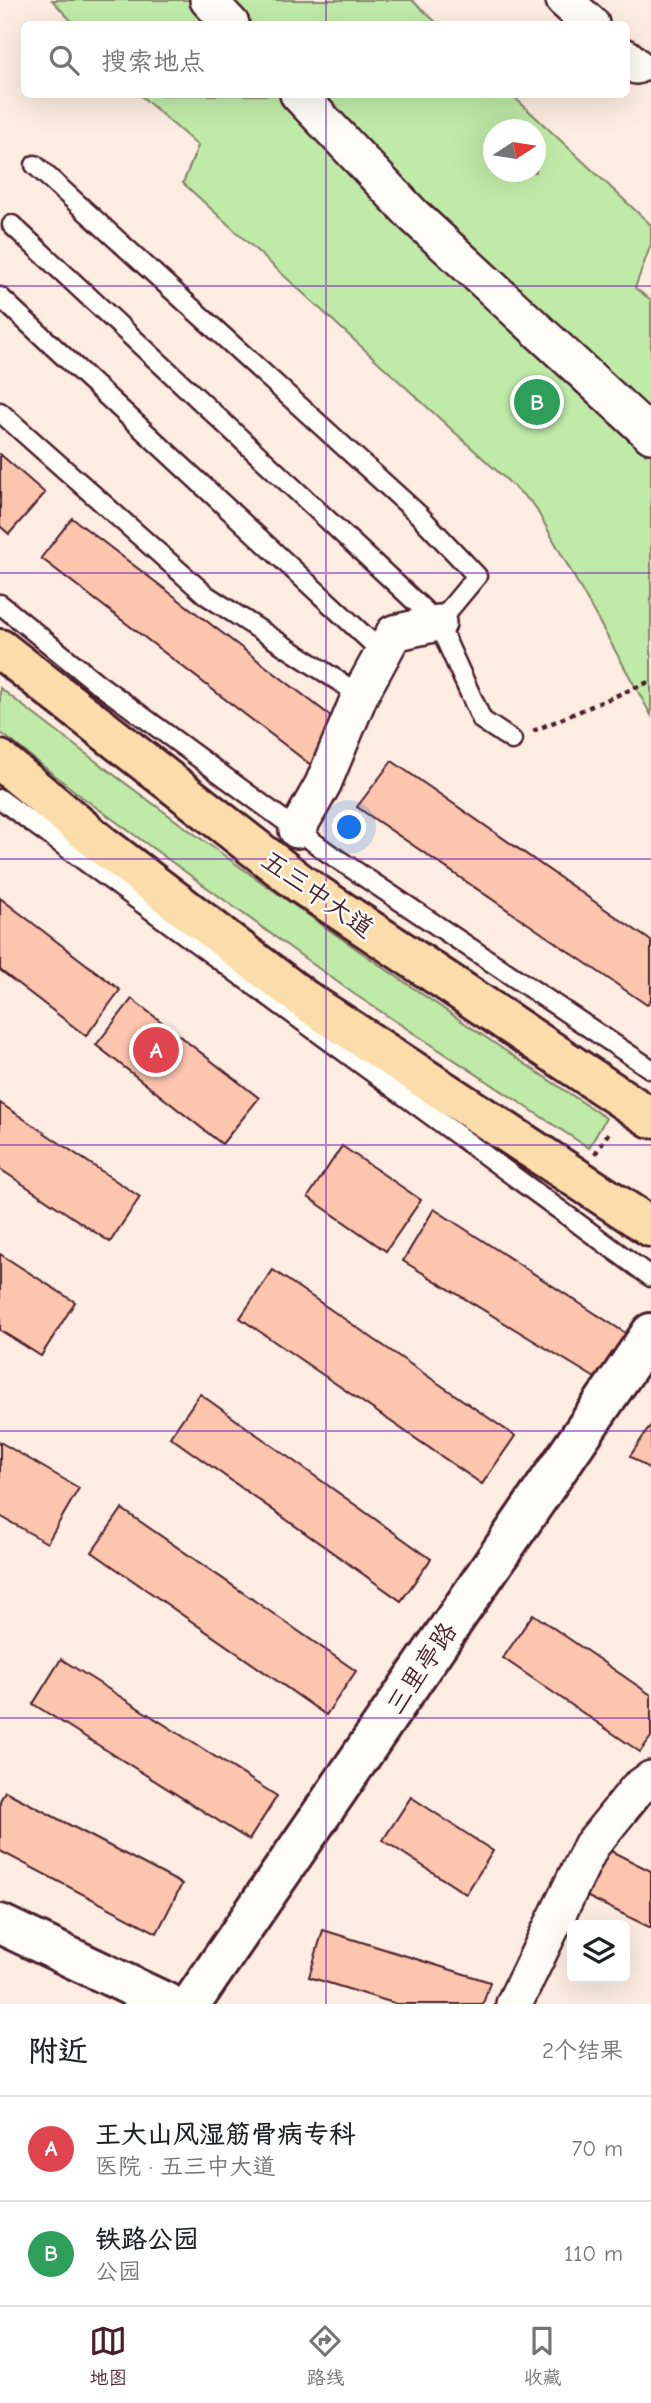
<!DOCTYPE html>
<html lang="zh">
<head>
<meta charset="utf-8">
<style>
	body { margin:0; font-family:"Comic Neue","LXGW WenKai TC",sans-serif; background:#f2f2f2; color:#202124 }
	.controls { position:absolute; right:21px; bottom:21px; display:grid; overflow:hidden; border-radius:10px; box-shadow:0 7px 28px #0002 }
	.controls button { width:63px; height:63px; display:grid; place-items:center; padding:0; border:0; border-bottom:2px solid #e0e0e0; background:#fff; color:#202124; font:35px sans-serif }
	.compass { position:absolute; left:483px; top:119px; width:63px; height:63px; border-radius:50%; background:#fff; box-shadow:0 7px 28px #0002; rotate:78deg }
	.you { position:absolute; left:350px; top:828px; width:24px; height:24px; margin:-18px; border:5px solid #fff; border-radius:50%; background:#1a73e8; box-shadow:0 0 0 10px #1a73e833 }
	.badge { display:grid; place-items:center; width:46px; height:46px; border-radius:50%; background:#4a1f2b; color:#fff; font-size:23px; font-weight:700 }
	.pin { position:absolute; translate:-50% -50%; border:4px solid #fff; box-shadow:0 2px 7px #0006 }
	.list { margin:0; padding:0; list-style:none }
	h2 { display:flex; justify-content:space-between; align-items:center; height:91px; margin:0; padding:0 28px; font-size:30px }
	h2 small { font-size:23px; font-weight:400; color:#757577 }
	.list li { display:grid; grid-template-columns:46px 1fr auto; gap:21px; align-items:center; box-sizing:border-box; height:105px; padding:0 28px; border-top:2px solid #e0e0e0 }
	.list b { display:block; font-size:26px; white-space:nowrap }
	.list p { margin:0; font-size:23px; white-space:nowrap; color:#757577 }
	.list em { font-size:23px; font-style:normal; color:#757577 }
	.icon { flex:none; width:38px; height:38px; fill:none; stroke:currentColor; stroke-width:2; stroke-linecap:round; stroke-linejoin:round }
	.map { position:relative; flex:none; width:651px; height:2004px; overflow:hidden }
	.search { position:absolute; background:#fff; box-shadow:0 7px 28px #0002; left:21px; right:21px; top:21px; height:77px; display:flex; align-items:center; gap:18px; box-sizing:border-box; padding:0 24px; border-radius:10px; color:#757577; font-size:26px }
	.sheet { height:301px; background:#fff }
	nav { display:flex; justify-content:space-around; align-items:center; box-sizing:border-box; height:98px; border-top:2px solid #e0e0e0; background:#fff; font-size:19px; color:#757577 }
	nav a { display:grid; justify-items:center; gap:4px }
	nav .on { color:#4a1f2b }
	.map>svg:first-child { display:block }
</style>
</head>
<body>
<div class="map">
<svg width="651" height="2004" viewBox="0 0 651 2004">
	<rect width="100%" height="100%" fill="#fcece1"/>
	<filter id="ink" filterUnits="userSpaceOnUse"><feTurbulence type="fractalNoise" baseFrequency=".0143" numOctaves="2"/><feDisplacementMap in="SourceGraphic" scale="14" xChannelSelector="R" yChannelSelector="G"/><feConvolveMatrix kernelMatrix="1 2 1 2 8 2 1 2 1" color-interpolation-filters="sRGB"/></filter>
	<g filter="url(#ink)">
		<path fill="#bfeaa8" stroke="#84846a" stroke-width="2" fill-rule="evenodd" d="M 52,0 L 412,0 L 438,24 L 74,24 Z
			M 140,95 L 512,95 L 651,225 L 651,244 L 635,288 L 651,300 L 651,715 L 534,505 L 183,183 L 198,146 ZM 494,130 L 536,130 L 536,172 L 494,172 Z
			M 0,688 C 195,840 400,981 606,1118 L 589,1148 L 354,994 L 82,797 L 0,732 Z"/>
		<path fill="#fbc5ae" stroke="#4a1f2b" stroke-width="2" d="M 0,454 L 45,493 L 9,534 L 0,526 Z
			M 72,518 L 341,724 L 311,765 L 41,558 Z
			M 392,761 L 651,941 L 651,1000 L 647,1005 L 357,807 Z
			M 0,898 L 120,990 L 86,1036 L 0,970 Z
			M 132,999 L 259,1098 L 222,1144 L 96,1045 Z
			M 0,1103 L 140,1197 L 110,1242 L 0,1169 Z
			M 342,1146 L 421,1200 L 386,1251 L 308,1197 Z
			M 434,1209 L 630,1336 L 600,1381 L 403,1261 Z
			M 0,1254 L 75,1302 L 41,1356 L 0,1330 Z
			M 273,1270 L 515,1436 L 482,1484 L 240,1318 Z
			M 200,1394 L 431,1559 L 401,1601 L 170,1437 Z
			M 651,1425 L 651,1470 L 630,1456 Z
			M 0,1442 L 79,1488 L 47,1543 L 0,1516 Z
			M 122,1509 L 356,1671 L 326,1715 L 92,1552 Z
			M 533,1614 L 651,1695 L 651,1737 L 640,1752 L 503,1658 Z
			M 61,1659 L 277,1796 L 249,1840 L 33,1704 Z
			M 5,1791 L 182,1884 L 157,1933 L 0,1851 L 0,1801 Z
			M 411,1797 L 493,1851 L 466,1894 L 383,1840 Z
			M 605,1848 L 651,1871 L 651,1928 L 582,1894 Z
			M 323,1930 L 490,1982 L 483,2004 L 397,2004 L 309,1977 Z"/>
		<g fill="none" stroke-linecap="round" stroke-linejoin="round">
			<g stroke="#4a1f2b" stroke-width="23">
				<path id="lane" d="M 35,165 L 418,514 L 477,576 L 438,623
					M 12,225 L 438,623 L 482,720 L 512,740
					M 0,297 L 383,653
					M 0,412 L 206,595 L 360,695
					M 0,604 L 97,683 L 327,852 L 651,1069
					M 0,799 L 651,1277"/>
			</g>
			<g stroke="#4a1f2b" stroke-width="40">
				<path id="street" d="M 208,0 L 231,24
					M 564,0 L 591,24
					M 626,57 L 636,66
					M 298,94 L 413,215 L 651,435
					M 297,830 L 323,784 L 360,695 L 394,633 L 438,623
					M 514,2004 L 591,1846 L 637,1789 L 651,1779"/>
			</g>
			<g stroke="#4a1f2b" stroke-width="44">
				<path id="secondary" d="M 0,1924 L 169,2004
					M 191,2004 L 651,1333"/>
			</g>
			<g stroke="#4a1f2b" stroke-width="44">
				<path id="primary" d="M 0,649 L 301,884 L 651,1118
					M 0,760 L 101,844 L 305,1000 L 651,1227"/>
			</g>
			<path stroke="#4a1f2b" stroke-width="4.5" stroke-dasharray="5 5" stroke-linecap="butt" d="M 533,731 L 651,681
				M 595,1154 L 611,1129"/>
			<use href="#lane" stroke="#fdfcf7" stroke-width="18"/>
			<use href="#street" stroke="#fdfcf7" stroke-width="35"/>
			<use href="#secondary" stroke="#fdfcf7" stroke-width="38"/>
			<use href="#primary" stroke="#fbddab" stroke-width="38"/>
		</g>
	</g>
	<path fill="none" stroke="#7b2cbf" stroke-width="2" stroke-opacity="0.55" d="M 326,0 L 326,24M 326,94 L 326,2004M 0,286 L 651,286M 0,573 L 651,573M 0,859 L 651,859M 0,1145 L 651,1145M 0,1431 L 651,1431M 0,1718 L 651,1718"/>
	<g text-anchor="middle" stroke-width="5" stroke-linejoin="round" paint-order="stroke">
		<g font-size="26" fill="#4a1f2b" stroke="#fdfcf7">
			<text transform="translate(318 894) rotate(35)" y="9">五三中大道</text>
			<text transform="translate(421 1668) rotate(-56)" y="9">三里亭路</text>
		</g>
	</g>
</svg>
<div class="controls">
<button><svg class="icon" aria-label="layers" viewBox="0 0 24 24"><path d="M12 4l9 5-9 5-9-5zM3 14l9 5 9-5"/></svg></button>
</div>
<svg class="compass" viewBox="-18 -18 36 36"><path d="M0-13l5 13h-10z" fill="#e53935"/><path d="M0 13l5-13h-10z" fill="#757577"/></svg>
<div class="you"></div>
<div class="pin badge" style="left:156px;top:1050px;background:#e0444e">A</div>
<div class="pin badge" style="left:537px;top:402px;background:#2e9e5b">B</div>
<div class="search"><svg class="icon" aria-label="search" viewBox="0 0 24 24"><circle cx="10" cy="10" r="6"/><path d="M15 15l6 6"/></svg>搜索地点</div>
</div>
<section class="sheet">
<h2>附近<small>2个结果</small></h2>
<ul class="list">
<li><span class="badge" style="background:#e0444e">A</span><div><b>王大山风湿筋骨病专科</b><p>医院 · 五三中大道</p></div><em>70 m</em></li>
<li><span class="badge" style="background:#2e9e5b">B</span><div><b>铁路公园</b><p>公园</p></div><em>110 m</em></li>
</ul>
</section>
<nav>
<a class="on"><svg class="icon" aria-label="map" viewBox="0 0 24 24"><path d="M3 6l6-2 6 2 6-2v14l-6 2-6-2-6 2zM9 4v14M15 6v14"/></svg>地图</a>
<a><svg class="icon" aria-label="directions" viewBox="0 0 24 24"><path d="M12 3l9 9-9 9-9-9zM9 14v-3h6M13 9l2 2-2 2"/></svg>路线</a>
<a><svg class="icon" aria-label="saved" viewBox="0 0 24 24"><path d="M7 4h10v16l-5-4-5 4z"/></svg>收藏</a>
</nav>
</body>
</html>
